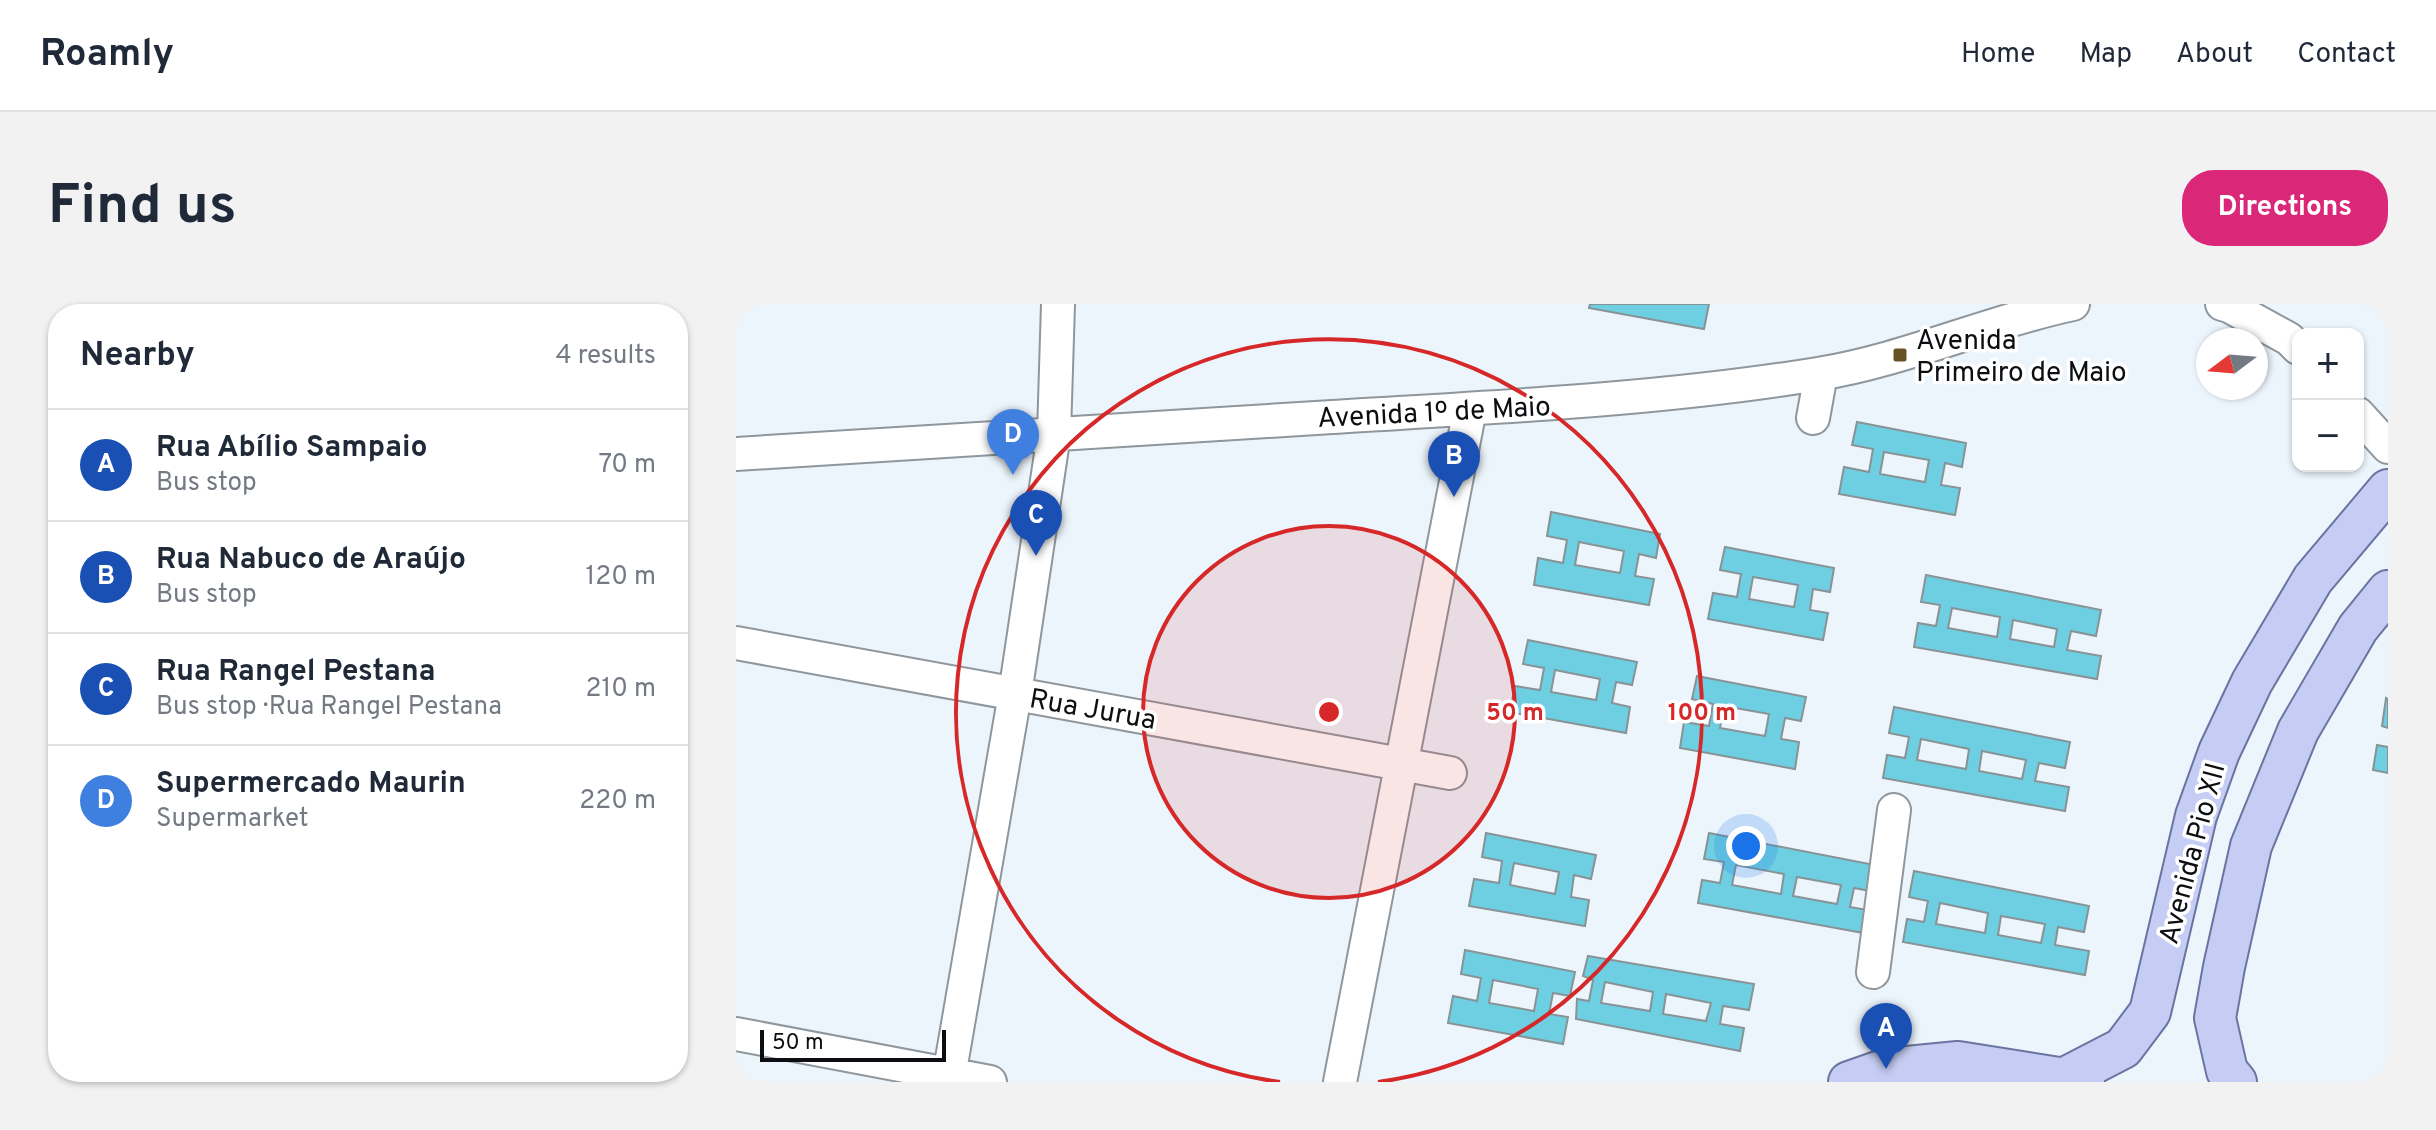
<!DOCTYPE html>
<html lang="en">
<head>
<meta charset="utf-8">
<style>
	body { margin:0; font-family:Overpass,sans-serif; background:#f2f2f3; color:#1f2937 }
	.controls { position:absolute; right:24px; top:24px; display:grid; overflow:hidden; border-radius:16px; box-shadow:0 2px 6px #0004 }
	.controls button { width:72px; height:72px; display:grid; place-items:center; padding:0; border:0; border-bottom:2px solid #e0e1e3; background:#fff; color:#1f2937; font:40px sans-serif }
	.compass { position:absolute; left:1460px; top:24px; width:72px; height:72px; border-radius:50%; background:#fff; box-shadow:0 2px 6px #0004; rotate:254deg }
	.scale { position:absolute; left:24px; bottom:20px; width:186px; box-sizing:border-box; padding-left:8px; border:4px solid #0c0e11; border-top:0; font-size:22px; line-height:28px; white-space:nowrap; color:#0c0e11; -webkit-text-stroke:6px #fff; paint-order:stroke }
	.you { position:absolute; left:1010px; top:542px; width:28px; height:28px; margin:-20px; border:6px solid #fff; border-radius:50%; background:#1a73e8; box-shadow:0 0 0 12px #1a73e833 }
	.badge { display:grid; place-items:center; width:52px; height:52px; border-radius:50%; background:#db2777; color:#fff; font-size:26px; font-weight:700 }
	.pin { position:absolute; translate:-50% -66px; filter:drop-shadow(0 2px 4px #0008) }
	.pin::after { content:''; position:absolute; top:42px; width:28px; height:24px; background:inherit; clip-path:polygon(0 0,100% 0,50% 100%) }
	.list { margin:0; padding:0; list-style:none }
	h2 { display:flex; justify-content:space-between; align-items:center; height:104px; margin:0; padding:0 32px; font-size:34px }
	h2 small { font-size:26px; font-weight:400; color:#747a83 }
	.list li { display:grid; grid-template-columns:52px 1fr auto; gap:24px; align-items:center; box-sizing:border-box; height:112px; padding:0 32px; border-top:2px solid #e0e1e3 }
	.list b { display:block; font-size:30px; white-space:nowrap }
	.list p { margin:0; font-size:26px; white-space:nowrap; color:#747a83 }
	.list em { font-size:26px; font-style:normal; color:#747a83 }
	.map { position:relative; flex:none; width:1652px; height:778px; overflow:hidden; border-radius:32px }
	header { display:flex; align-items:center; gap:48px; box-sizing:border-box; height:112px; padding:0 40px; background:#fff; border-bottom:2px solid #e0e1e3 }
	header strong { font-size:38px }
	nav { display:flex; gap:44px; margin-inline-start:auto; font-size:28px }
	.intro { display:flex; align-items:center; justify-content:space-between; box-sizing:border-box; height:192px; padding:0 48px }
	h1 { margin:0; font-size:56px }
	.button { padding:20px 36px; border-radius:32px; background:#db2777; color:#fff; font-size:28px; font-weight:700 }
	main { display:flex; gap:48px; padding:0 48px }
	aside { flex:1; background:#fff; border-radius:32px; box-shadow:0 2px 6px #0004 }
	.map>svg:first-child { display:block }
</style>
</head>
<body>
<header>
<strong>Roamly</strong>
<nav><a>Home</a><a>Map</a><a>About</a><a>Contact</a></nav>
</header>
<div class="intro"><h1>Find us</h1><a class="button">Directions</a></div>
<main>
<aside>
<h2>Nearby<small>4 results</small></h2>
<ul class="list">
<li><span class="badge" style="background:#1a4fb4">A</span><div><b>Rua Abílio Sampaio</b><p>Bus stop</p></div><em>70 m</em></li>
<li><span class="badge" style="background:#1a4fb4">B</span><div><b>Rua Nabuco de Araújo</b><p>Bus stop</p></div><em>120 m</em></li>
<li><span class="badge" style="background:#1a4fb4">C</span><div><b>Rua Rangel Pestana</b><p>Bus stop · Rua Rangel Pestana</p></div><em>210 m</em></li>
<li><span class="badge" style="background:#3f7fe0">D</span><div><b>Supermercado Maurin</b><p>Supermarket</p></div><em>220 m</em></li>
</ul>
</aside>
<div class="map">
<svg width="1652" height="778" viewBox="0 0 1652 778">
	<rect width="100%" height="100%" fill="#ecf4fc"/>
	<path fill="#6dcfe1" stroke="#889396" stroke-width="2" fill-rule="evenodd" d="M 854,0 L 973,0 L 968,25 L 853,4 Z
		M 1121,118 L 1230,139 L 1226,163 L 1209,159 L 1205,181 L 1224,184 L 1219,211 L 1103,190 L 1108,163 L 1133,168 L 1137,145 L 1116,141 ZM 1148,148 L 1193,156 L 1189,178 L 1144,170 Z
		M 815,208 L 924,230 L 920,254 L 903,250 L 899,272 L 918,275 L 913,301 L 798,281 L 802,254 L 827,259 L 831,236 L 811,232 ZM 843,238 L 888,247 L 884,269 L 839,261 Z
		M 989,243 L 1098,264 L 1094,288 L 1077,285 L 1074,306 L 1092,309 L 1087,336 L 972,315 L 977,289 L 1001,293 L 1005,270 L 984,266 ZM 1017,273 L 1062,281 L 1058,303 L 1013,295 Z
		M 1190,271 L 1365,306 L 1360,332 L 1335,327 L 1331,346 L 1365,352 L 1361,375 L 1178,343 L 1182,319 L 1200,322 L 1204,301 L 1185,298 ZM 1216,304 L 1264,313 L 1261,333 L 1212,324 ZM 1277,316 L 1321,325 L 1318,343 L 1274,335 Z
		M 792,336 L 901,358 L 896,381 L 880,378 L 876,399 L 894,403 L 890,429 L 774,408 L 779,382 L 804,386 L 808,364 L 787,360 ZM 819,366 L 864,375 L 860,396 L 815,388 Z
		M 961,372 L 1070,393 L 1065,417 L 1049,414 L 1045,435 L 1063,438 L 1059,465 L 944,444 L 948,418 L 973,422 L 977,400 L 956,395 ZM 988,402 L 1033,410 L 1029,432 L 984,424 Z
		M 1650,394 L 1652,395 L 1652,424 L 1646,422 Z
		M 1158,403 L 1334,438 L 1329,464 L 1303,459 L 1299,477 L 1333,483 L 1329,507 L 1147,474 L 1151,451 L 1169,454 L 1173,433 L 1153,429 ZM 1185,435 L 1233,445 L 1230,465 L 1181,456 ZM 1246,447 L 1290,456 L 1286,475 L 1243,467 Z
		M 1641,441 L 1652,443 L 1652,469 L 1637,466 Z
		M 750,529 L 860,551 L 855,575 L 838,571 L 835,593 L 853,596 L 849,622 L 733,602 L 738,575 L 763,579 L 766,557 L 746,553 ZM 778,559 L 823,568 L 819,590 L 774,581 Z
		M 973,529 L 1149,563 L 1144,589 L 1118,584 L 1114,603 L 1148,609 L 1144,632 L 962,599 L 966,576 L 984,579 L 988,558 L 968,555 ZM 1000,561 L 1048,570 L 1045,590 L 996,581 ZM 1061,573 L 1105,581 L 1101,600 L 1057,592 Z
		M 1178,567 L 1353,602 L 1348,628 L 1322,623 L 1319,641 L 1353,647 L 1349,671 L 1167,638 L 1171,615 L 1188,618 L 1192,597 L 1173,593 ZM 1204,599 L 1252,609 L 1249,629 L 1200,620 ZM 1265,612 L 1309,620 L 1305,639 L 1262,631 Z
		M 729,646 L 839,668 L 834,692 L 817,689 L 813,710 L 832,713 L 827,740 L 712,719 L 717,692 L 741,697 L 745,674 L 725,670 ZM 757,676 L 802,685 L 798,707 L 753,699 Z
		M 852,652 L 1018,680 L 1013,706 L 987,702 L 984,720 L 1008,724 L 1004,747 L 840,715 L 841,695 L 853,697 L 857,676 L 847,672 ZM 869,678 L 917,688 L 914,707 L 865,699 ZM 930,690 L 975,699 L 970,717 L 927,710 Z"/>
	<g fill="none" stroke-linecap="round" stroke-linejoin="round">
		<g stroke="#8f979d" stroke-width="36">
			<path id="minor" d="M 1486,0 L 1493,2 L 1553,35 L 1562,44
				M 1622,110 L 1652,143
				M 1077,114 L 1085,70
				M 0,150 C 199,138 397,125 596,113 C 758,103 921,96 1082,70 C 1169,56 1251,18 1337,0
				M 0,339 L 714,469
				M 1137,668 L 1158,506
				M 0,730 L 254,778
				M 212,778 L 279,390 L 318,130 L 322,0
				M 604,778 L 734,105"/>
		</g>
		<g stroke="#6b74a0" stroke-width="44">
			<path id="major" d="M 1329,774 L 1387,744 L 1414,708 L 1460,512 L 1483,448 L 1516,378 L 1577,275 L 1652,186
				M 1113,778 L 1150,765 L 1222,758 L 1348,778
				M 1500,778 L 1491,767 L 1479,714 L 1488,663 L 1515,542 L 1562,427 L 1622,324 L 1652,287"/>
		</g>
		<use href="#minor" stroke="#fff" stroke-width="32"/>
		<use href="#major" stroke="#c5cdf4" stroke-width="40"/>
	</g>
	<circle cx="593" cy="408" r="186" fill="#d62828" fill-opacity=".12"/>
	<g fill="none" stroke="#d62828" stroke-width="4">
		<circle cx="593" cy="408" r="186"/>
		<path d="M544 778A373 373 0 1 1 642 778"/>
	</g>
	<rect fill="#695222" stroke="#fff" stroke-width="3" x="1156" y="43" width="16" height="16" rx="4"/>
	<g text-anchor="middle" stroke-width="7" stroke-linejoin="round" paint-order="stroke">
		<g font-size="28" fill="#0c0e11" stroke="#fff" text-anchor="start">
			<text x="1180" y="45">Avenida<tspan x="1180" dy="32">Primeiro de Maio</tspan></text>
		</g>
		<g font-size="28" fill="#0c0e11" stroke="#fff">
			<text transform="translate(698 107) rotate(-3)" y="10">Avenida 1º de Maio</text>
			<text transform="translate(357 404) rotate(10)" y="10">Rua Jurua</text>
			<text transform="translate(1455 549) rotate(-75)" y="10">Avenida Pio XII</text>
		</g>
	</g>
	<circle cx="593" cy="408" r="12" fill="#d62828" stroke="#fff" stroke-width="4"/>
	<g font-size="24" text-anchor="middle" font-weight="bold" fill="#d62828" stroke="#fff" stroke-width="7" stroke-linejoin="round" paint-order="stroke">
		<text x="779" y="416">50 m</text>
		<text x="966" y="416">100 m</text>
	</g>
</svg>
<div class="controls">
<button>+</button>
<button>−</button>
</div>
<svg class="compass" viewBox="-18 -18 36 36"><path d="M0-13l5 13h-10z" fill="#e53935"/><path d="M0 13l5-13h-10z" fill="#747a83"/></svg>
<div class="scale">50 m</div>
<div class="you"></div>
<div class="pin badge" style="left:1150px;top:765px;background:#1a4fb4">A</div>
<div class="pin badge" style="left:718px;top:193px;background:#1a4fb4">B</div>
<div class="pin badge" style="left:300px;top:252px;background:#1a4fb4">C</div>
<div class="pin badge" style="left:277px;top:171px;background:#3f7fe0">D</div>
</div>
</main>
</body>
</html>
